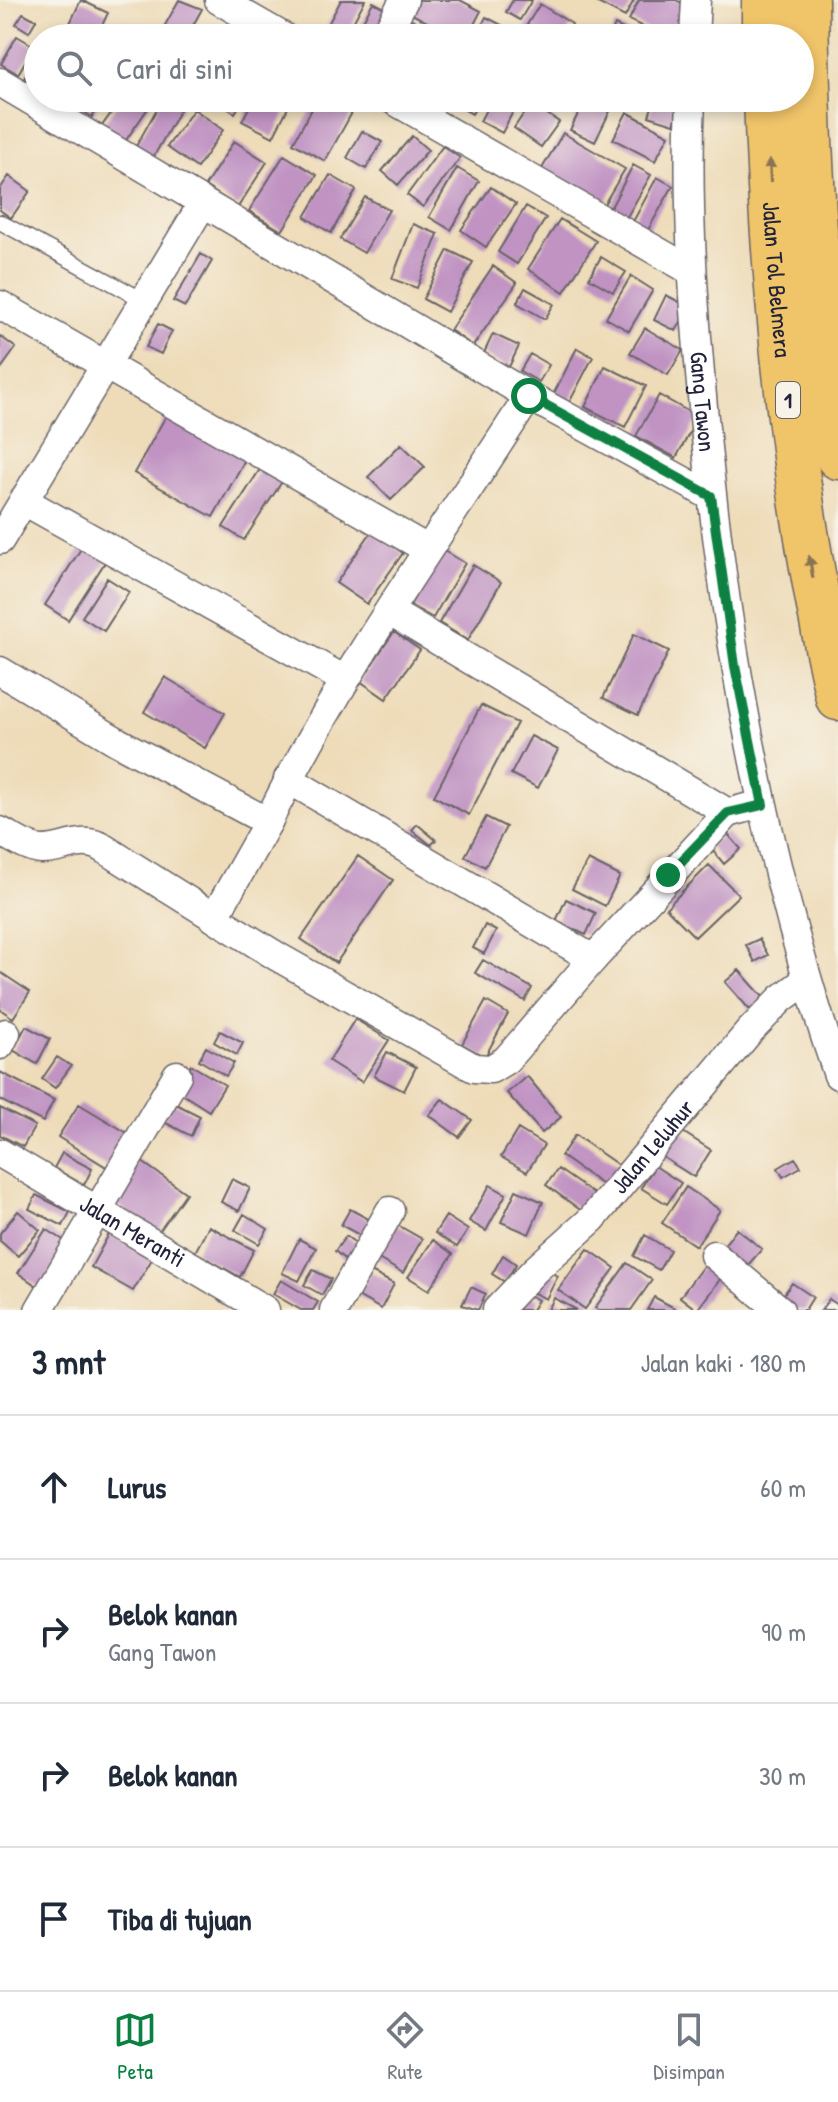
<!DOCTYPE html>
<html lang="id">
<head>
<meta charset="utf-8">
<style>
	body { margin:0; font-family:"Patrick Hand",sans-serif; background:#f6f6f7; color:#1f2937 }
	.stop { position:absolute; width:24px; height:24px; margin:-18px; border:6px solid #0b8043; border-radius:50%; background:#fff }
	.stop.end { background:#0b8043; border-color:#fff; box-shadow:0 2px 8px #0008 }
	.list { margin:0; padding:0; list-style:none }
	h2 { display:flex; justify-content:space-between; align-items:center; height:104px; margin:0; padding:0 32px; font-size:34px }
	h2 small { font-size:26px; font-weight:400; color:#747a83 }
	.list li { display:grid; grid-template-columns:52px 1fr auto; gap:24px; align-items:center; box-sizing:border-box; height:144px; padding:0 32px; border-top:2px solid #e0e1e3 }
	.list b { display:block; font-size:30px; white-space:nowrap }
	.list p { margin:0; font-size:26px; white-space:nowrap; color:#747a83 }
	.list em { font-size:26px; font-style:normal; color:#747a83 }
	.icon { flex:none; width:44px; height:44px; fill:none; stroke:currentColor; stroke-width:2; stroke-linecap:round; stroke-linejoin:round }
	.map { position:relative; flex:none; width:838px; height:1310px; overflow:hidden }
	.search { position:absolute; background:#fff; box-shadow:0 4px 12px #0003; left:24px; right:24px; top:24px; height:88px; display:flex; align-items:center; gap:20px; box-sizing:border-box; padding:0 28px; border-radius:44px; color:#747a83; font-size:30px }
	.sheet { height:680px; background:#fff }
	nav { display:flex; justify-content:space-around; align-items:center; box-sizing:border-box; height:112px; border-top:2px solid #e0e1e3; background:#fff; font-size:22px; color:#747a83 }
	nav a { display:grid; justify-items:center; gap:4px }
	nav .on { color:#0b8043 }
	.map>svg:first-child { display:block }
</style>
</head>
<body>
<div class="map">
<svg width="838" height="1310" viewBox="0 0 838 1310">
	<rect width="100%" height="100%" fill="#f7f3e8"/>
	<filter id="ink" filterUnits="userSpaceOnUse"><feTurbulence type="fractalNoise" baseFrequency=".0125" numOctaves="2"/><feDisplacementMap in="SourceGraphic" scale="16" xChannelSelector="R" yChannelSelector="G"/><feConvolveMatrix kernelMatrix="1 2 1 2 8 2 1 2 1" color-interpolation-filters="sRGB"/></filter>
	<filter id="wash" filterUnits="userSpaceOnUse"><feTurbulence type="fractalNoise" baseFrequency=".006" numOctaves="4" result="noise"/><feDisplacementMap in="SourceGraphic" scale="32" xChannelSelector="R" yChannelSelector="G"/><feGaussianBlur stdDeviation="1.8" result="paint"/><feColorMatrix in="noise" values="0 0 0 0 0 0 0 0 0 0 0 0 0 0 0 0 0 1.4 0 .05"/><feComposite in="paint" operator="in"/></filter>
	<g filter="url(#wash)">
		<rect width="100%" height="100%" fill="#eedcb9"/>
		<g id="blocks">
			<path fill="#c093c3" d="M 81,0 L 108,13 L 96,38 L 63,38 Z
				M 179,0 L 202,9 L 186,38 L 158,38 Z
				M 341,0 L 365,0 L 345,38 L 326,28 Z
				M 411,0 L 460,0 L 481,11 L 467,38 L 458,38 L 406,11 Z
				M 513,0 L 532,0 L 520,20 L 506,12 Z
				M 592,0 L 634,0 L 625,17 Z
				M 639,0 L 676,0 L 694,10 L 680,38 L 665,38 L 629,20 Z
				M 373,2 L 394,13 L 381,38 L 354,38 Z
				M 540,4 L 572,24 L 564,38 L 528,38 L 521,34 Z
				M 23,13 L 36,20 L 29,32 L 16,24 Z
				M 403,14 L 422,25 L 416,38 L 389,38 Z
				M 486,17 L 513,31 L 509,38 L 475,38 Z
				M 615,25 L 642,38 L 609,38 Z
				M 17,36 L 34,46 L 18,74 L 1,64 Z
				M 30,67 L 38,71 L 38,89 L 23,81 Z
				M 63,98 L 94,98 L 100,102 L 92,117 Z
				M 122,98 L 155,98 L 122,146 L 99,130 Z
				M 163,98 L 183,104 L 153,158 L 135,148 Z
				M 222,98 L 244,98 L 235,113 L 219,103 Z
				M 254,98 L 293,98 L 273,137 L 242,121 Z
				M 318,98 L 329,98 L 353,111 L 325,161 L 293,143 Z
				M 443,98 L 481,98 L 472,114 Z
				M 492,98 L 520,98 L 502,133 L 480,121 Z
				M 538,98 L 573,98 L 564,113 Z
				M 586,98 L 603,98 L 614,103 L 595,142 L 570,130 Z
				M 655,98 L 683,98 L 674,124 L 649,116 Z
				M 531,103 L 559,122 L 541,147 L 514,128 Z
				M 194,109 L 223,130 L 197,168 L 167,147 Z
				M 627,112 L 669,135 L 655,161 L 613,139 Z
				M 362,131 L 382,142 L 366,169 L 347,158 Z
				M 563,133 L 625,169 L 598,214 L 537,177 Z
				M 412,136 L 428,150 L 398,185 L 382,171 Z
				M 234,141 L 267,162 L 238,207 L 205,186 Z
				M 443,146 L 460,158 L 423,207 L 407,195 Z
				M 284,155 L 317,175 L 282,231 L 249,211 Z
				M 633,165 L 651,175 L 624,222 L 608,213 Z
				M 457,168 L 479,181 L 451,230 L 429,217 Z
				M 330,175 L 356,190 L 331,233 L 305,217 Z
				M 9,176 L 30,191 L 11,218 L 0,210 L 0,189 Z
				M 657,177 L 673,186 L 644,237 L 629,229 Z
				M 491,187 L 516,204 L 486,247 L 461,230 Z
				M 365,197 L 389,210 L 364,253 L 340,239 Z
				M 526,206 L 546,218 L 517,264 L 498,252 Z
				M 560,219 L 596,241 L 564,292 L 528,269 Z
				M 413,224 L 438,234 L 417,288 L 392,279 Z
				M 448,250 L 473,262 L 447,312 L 423,299 Z
				M 201,254 L 212,261 L 185,307 L 173,301 Z
				M 601,257 L 626,272 L 613,292 L 589,278 Z
				M 493,266 L 517,283 L 473,346 L 450,330 Z
				M 631,276 L 653,290 L 629,331 L 606,318 Z
				M 525,288 L 554,304 L 545,319 L 517,303 Z
				M 666,295 L 689,307 L 676,331 L 654,320 Z
				M 158,324 L 172,331 L 161,354 L 146,347 Z
				M 645,328 L 683,350 L 668,375 L 630,353 Z
				M 493,334 L 519,346 L 509,367 L 483,355 Z
				M 0,336 L 16,348 L 0,370 Z
				M 577,348 L 593,357 L 569,403 L 553,395 Z
				M 530,354 L 549,365 L 539,382 L 520,371 Z
				M 605,366 L 646,386 L 625,427 L 585,407 Z
				M 659,395 L 698,417 L 676,458 L 636,436 Z
				M 167,414 L 246,458 L 213,517 L 134,473 Z
				M 401,444 L 425,467 L 391,500 L 368,477 Z
				M 264,463 L 285,477 L 244,540 L 223,527 Z
				M 372,531 L 403,553 L 367,604 L 336,583 Z
				M 84,544 L 107,559 L 68,620 L 45,605 Z
				M 442,550 L 465,563 L 433,618 L 410,605 Z
				M 473,565 L 501,582 L 468,640 L 439,623 Z
				M 107,578 L 129,592 L 104,631 L 82,617 Z
				M 394,632 L 420,650 L 386,699 L 360,681 Z
				M 634,634 L 669,651 L 638,715 L 603,698 Z
				M 165,677 L 225,713 L 205,748 L 144,712 Z
				M 481,705 L 517,723 L 469,815 L 434,796 Z
				M 531,736 L 558,750 L 538,788 L 511,774 Z
				M 486,817 L 506,827 L 485,867 L 465,856 Z
				M 417,824 L 436,840 L 431,845 L 412,830 Z
				M 726,832 L 741,849 L 724,864 L 709,846 Z
				M 358,856 L 393,880 L 336,963 L 301,939 Z
				M 588,860 L 620,876 L 605,906 L 572,889 Z
				M 709,865 L 739,895 L 695,937 L 666,908 Z
				M 566,899 L 596,913 L 586,935 L 556,921 Z
				M 485,925 L 496,931 L 484,954 L 473,948 Z
				M 759,939 L 768,955 L 755,962 L 746,945 Z
				M 483,960 L 532,988 L 525,1001 L 475,973 Z
				M 739,970 L 764,998 L 750,1010 L 725,982 Z
				M 0,972 L 30,992 L 13,1018 L 0,1009 Z
				M 486,1001 L 508,1014 L 485,1057 L 462,1044 Z
				M 355,1019 L 389,1040 L 362,1082 L 329,1061 Z
				M 26,1026 L 50,1039 L 37,1064 L 13,1050 Z
				M 220,1031 L 243,1043 L 237,1055 L 214,1042 Z
				M 206,1047 L 234,1063 L 226,1076 L 199,1060 Z
				M 387,1052 L 416,1067 L 404,1091 L 374,1076 Z
				M 57,1057 L 71,1066 L 55,1088 L 42,1079 Z
				M 191,1065 L 225,1085 L 209,1111 L 176,1090 Z
				M 0,1072 L 54,1100 L 43,1122 L 0,1100 Z
				M 527,1076 L 561,1117 L 542,1133 L 507,1093 Z
				M 442,1099 L 472,1120 L 459,1137 L 429,1115 Z
				M 172,1102 L 200,1116 L 191,1136 L 162,1121 Z
				M 79,1104 L 129,1134 L 108,1168 L 58,1137 Z
				M 0,1108 L 35,1126 L 23,1147 L 0,1135 Z
				M 518,1129 L 544,1145 L 527,1172 L 501,1157 Z
				M 678,1129 L 711,1150 L 694,1177 L 661,1156 Z
				M 575,1135 L 621,1167 L 607,1188 L 561,1156 Z
				M 62,1153 L 92,1169 L 84,1185 L 54,1168 Z
				M 795,1158 L 801,1167 L 783,1177 L 778,1168 Z
				M 138,1159 L 186,1193 L 158,1233 L 110,1200 Z
				M 655,1166 L 681,1183 L 667,1204 L 641,1188 Z
				M 558,1169 L 598,1197 L 586,1214 L 546,1185 Z
				M 232,1179 L 250,1188 L 239,1211 L 221,1202 Z
				M 490,1185 L 506,1194 L 486,1231 L 469,1221 Z
				M 686,1187 L 720,1210 L 696,1246 L 662,1223 Z
				M 516,1190 L 543,1202 L 529,1234 L 501,1222 Z
				M 36,1195 L 70,1212 L 63,1226 L 29,1209 Z
				M 350,1209 L 372,1221 L 363,1237 L 341,1225 Z
				M 18,1211 L 40,1230 L 18,1256 L 0,1241 L 0,1233 Z
				M 244,1214 L 268,1229 L 259,1244 L 235,1230 Z
				M 446,1216 L 468,1230 L 457,1247 L 435,1233 Z
				M 394,1223 L 422,1239 L 403,1273 L 375,1257 Z
				M 209,1226 L 254,1250 L 240,1277 L 195,1252 Z
				M 46,1229 L 68,1243 L 40,1288 L 18,1273 Z
				M 737,1229 L 762,1249 L 742,1272 L 718,1252 Z
				M 109,1234 L 152,1259 L 133,1291 L 91,1267 Z
				M 645,1235 L 670,1250 L 659,1270 L 634,1256 Z
				M 346,1236 L 361,1247 L 349,1263 L 335,1251 Z
				M 299,1239 L 316,1248 L 299,1281 L 282,1273 Z
				M 433,1240 L 453,1254 L 429,1290 L 408,1277 Z
				M 588,1249 L 615,1268 L 585,1309 L 558,1290 Z
				M 503,1255 L 516,1264 L 505,1282 L 492,1274 Z
				M 707,1261 L 724,1274 L 697,1310 L 680,1297 Z
				M 627,1263 L 652,1280 L 631,1310 L 598,1310 L 595,1308 Z
				M 543,1268 L 558,1276 L 546,1299 L 530,1291 Z
				M 313,1270 L 331,1279 L 322,1295 L 304,1285 Z
				M 371,1272 L 394,1284 L 381,1309 L 358,1296 Z
				M 281,1280 L 318,1302 L 313,1310 L 301,1310 L 273,1294 Z
				M 792,1283 L 813,1297 L 805,1310 L 794,1310 L 779,1301 Z
				M 471,1287 L 486,1294 L 478,1310 L 462,1305 Z
				M 526,1293 L 538,1300 L 532,1310 L 516,1310 Z
				M 654,1297 L 678,1310 L 647,1310 Z
				M 554,1298 L 577,1310 L 548,1310 Z
				M 829,1299 L 838,1305 L 838,1310 L 821,1310 Z"/>
		</g>
	</g>
	<g filter="url(#ink)">
		<use href="#blocks" fill-opacity="0" stroke="#696367" stroke-width="2"/>
		<g fill="none" stroke-linecap="round" stroke-linejoin="round">
			<g stroke="#696367" stroke-width="17">
				<path id="lane" d="M 0,222 L 143,300"/>
			</g>
			<g stroke="#696367" stroke-width="31">
				<g id="street">
					<path d="M 219,0 L 285,38"/>
					<path d="M 384,38 L 404,0"/>
					<path d="M 694,38 L 696,0"/>
					<path d="M 0,82 L 529,396 L 711,496"/>
					<path d="M 390,98 L 690,270"/>
					<path id="s1" d="M 691,98 C 686,206 694,311 704,418 C 725,642 765,863 838,1075"/>
					<path d="M 0,305 L 427,549"/>
					<path d="M 24,501 L 345,680"/>
					<path d="M 0,540 L 203,203"/>
					<path d="M 390,612 L 728,813 L 746,808"/>
					<path d="M 0,671 L 118,742 L 268,822 C 340,672 440,536 529,396"/>
					<path d="M 288,779 L 593,959 L 728,813"/>
					<path d="M 0,831 C 13,838 28,849 42,850 C 65,850 77,837 100,846 L 278,957 L 474,1068 L 491,1069 L 506,1060 L 593,959"/>
					<path d="M 214,918 L 268,822"/>
					<path d="M 0,1045 L 6,1033"/>
					<path id="s2" d="M 0,1153 L 265,1310"/>
					<path d="M 714,1255 L 780,1310"/>
					<path d="M 39,1310 L 177,1075"/>
					<path d="M 334,1310 L 390,1211"/>
					<path id="s3" d="M 497,1310 L 535,1270 L 592,1219 L 749,1032 L 781,999 L 805,981"/>
				</g>
			</g>
			<g stroke="#696367" stroke-width="47">
				<g id="highway">
					<path d="M 806,0 C 808,153 817,305 838,457"/>
					<path d="M 764,38 L 764,0"/>
					<path id="s4" d="M 766,98 C 773,300 793,501 838,698"/>
				</g>
			</g>
			<use href="#lane" stroke="#fff" stroke-width="14"/>
			<use href="#street" stroke="#fff" stroke-width="28"/>
			<use href="#highway" stroke="#f0c469" stroke-width="44"/>
		</g>
		<defs><path id="oneway-solid" d="M-6-.8H1V-3.2L6.5 0L1 3.2V.8H-6Z" transform="scale(2)"/></defs>
		<g fill="#897352">
			<use href="#oneway-solid" transform="translate(770 170) rotate(-93)"/>
			<use href="#oneway-solid" transform="translate(811 567) rotate(-100)"/>
		</g>
	</g>
	<g fill="none" stroke-linecap="round" stroke-linejoin="round" filter="url(#ink)">
		<path stroke="#0b8043" stroke-width="10" d="M 529,396 L 711,496 L 735,666 L 763,805 L 728,813 L 668,875"/>
	</g>
	<g text-anchor="middle" stroke-width="6" stroke-linejoin="round" paint-order="stroke">
		<rect fill="#f7f3e8" stroke="#62616f" stroke-width="2" x="776" y="382" width="24" height="36" rx="6"/>
		<g font-size="22" font-weight="bold" fill="#22223b">
			<text x="788" y="408">1</text>
		</g>
		<g font-size="24" fill="#22223b" stroke="#f7f3e8">
			<text dy="8" stroke="none"><textPath href="#s4" startOffset="182">Jalan Tol Belmera</textPath></text>
			<text dy="8" stroke="none"><textPath href="#s1" startOffset="304">Gang Tawon</textPath></text>
			<text dy="8" stroke="none"><textPath href="#s3" startOffset="226">Jalan Leluhur</textPath></text>
			<text dy="8" stroke="none"><textPath href="#s2" startOffset="154">Jalan Meranti</textPath></text>
		</g>
	</g>
</svg>
<div class="stop" style="left:529px;top:396px"></div>
<div class="stop end" style="left:668px;top:875px"></div>
<div class="search"><svg class="icon" aria-label="search" viewBox="0 0 24 24"><circle cx="10" cy="10" r="6"/><path d="M15 15l6 6"/></svg>Cari di sini</div>
</div>
<section class="sheet">
<h2>3 mnt<small>Jalan kaki · 180 m</small></h2>
<ul class="list">
<li><svg class="icon" aria-label="ahead" viewBox="0 0 24 24"><path d="M12 20V5M6 11l6-6 6 6"/></svg><div><b>Lurus</b></div><em>60 m</em></li>
<li><svg class="icon" aria-label="right" viewBox="0 0 24 24"><path d="M7 20v-9h11M14 6l5 5-5 5"/></svg><div><b>Belok kanan</b><p>Gang Tawon</p></div><em>90 m</em></li>
<li><svg class="icon" aria-label="right" viewBox="0 0 24 24"><path d="M7 20v-9h11M14 6l5 5-5 5"/></svg><div><b>Belok kanan</b></div><em>30 m</em></li>
<li><svg class="icon" aria-label="arrive" viewBox="0 0 24 24"><path d="M6 21V4h12l-3 4 3 4H6"/></svg><div><b>Tiba di tujuan</b></div></li>
</ul>
</section>
<nav>
<a class="on"><svg class="icon" aria-label="map" viewBox="0 0 24 24"><path d="M3 6l6-2 6 2 6-2v14l-6 2-6-2-6 2zM9 4v14M15 6v14"/></svg>Peta</a>
<a><svg class="icon" aria-label="directions" viewBox="0 0 24 24"><path d="M12 3l9 9-9 9-9-9zM9 14v-3h6M13 9l2 2-2 2"/></svg>Rute</a>
<a><svg class="icon" aria-label="saved" viewBox="0 0 24 24"><path d="M7 4h10v16l-5-4-5 4z"/></svg>Disimpan</a>
</nav>
</body>
</html>
